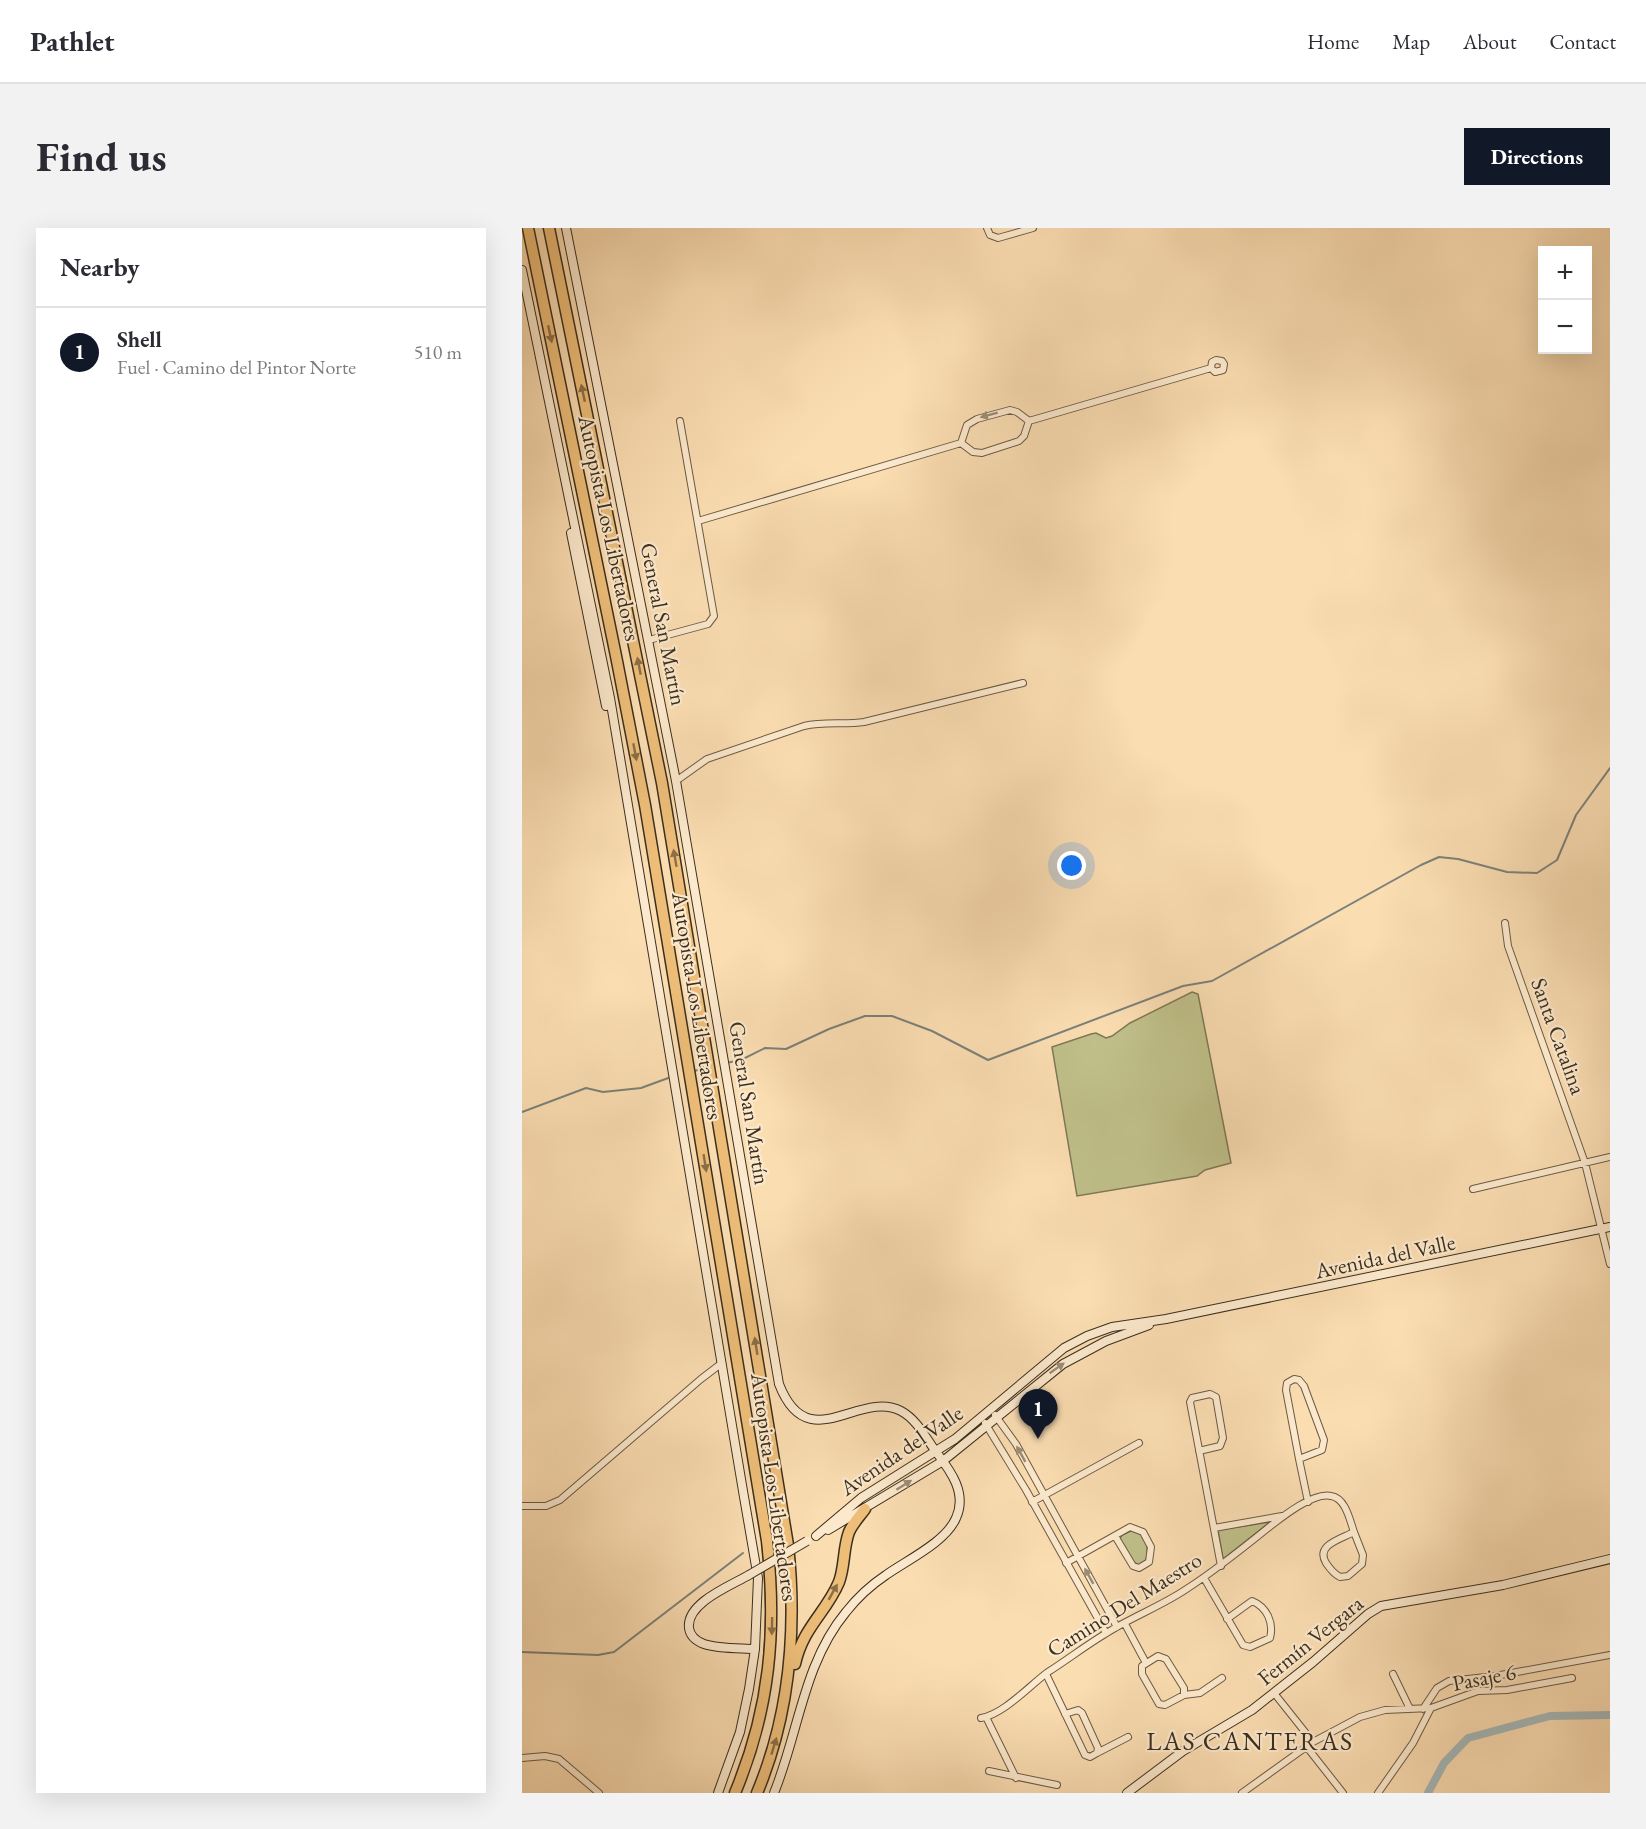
<!DOCTYPE html>
<html lang="en">
<head>
<meta charset="utf-8">
<style>
	body { margin:0; font-family:"EB Garamond",serif; background:#f2f2f3; color:#2b2b33 }
	.controls { position:absolute; right:18px; top:18px; display:grid; overflow:hidden; border-radius:0px; box-shadow:0 6px 24px #0002 }
	.controls button { width:54px; height:54px; display:grid; place-items:center; padding:0; border:0; border-bottom:2px solid #e1e1e2; background:#fff; color:#2b2b33; font:30px sans-serif }
	.you { position:absolute; left:550px; top:638px; width:21px; height:21px; margin:-15px; border:4px solid #fff; border-radius:50%; background:#1a73e8; box-shadow:0 0 0 9px #1a73e833 }
	.badge { display:grid; place-items:center; width:39px; height:39px; border-radius:50%; background:#111827; color:#fff; font-size:20px; font-weight:700 }
	.pin { position:absolute; translate:-50% -50px; filter:drop-shadow(0 2px 3px #0008) }
	.pin::after { content:''; position:absolute; top:32px; width:21px; height:18px; background:inherit; clip-path:polygon(0 0,100% 0,50% 100%) }
	.list { margin:0; padding:0; list-style:none }
	h2 { display:flex; justify-content:space-between; align-items:center; height:78px; margin:0; padding:0 24px; font-size:26px }
	h2 small { font-size:20px; font-weight:400; color:#7c7c81 }
	.list li { display:grid; grid-template-columns:39px 1fr auto; gap:18px; align-items:center; box-sizing:border-box; height:90px; padding:0 24px; border-top:2px solid #e1e1e2 }
	.list b { display:block; font-size:22px; white-space:nowrap }
	.list p { margin:0; font-size:20px; white-space:nowrap; color:#7c7c81 }
	.list em { font-size:20px; font-style:normal; color:#7c7c81 }
	.map { position:relative; flex:none; width:1088px; height:1565px; overflow:hidden; border-radius:0px }
	header { display:flex; align-items:center; gap:36px; box-sizing:border-box; height:84px; padding:0 30px; background:#fff; border-bottom:2px solid #e1e1e2 }
	header strong { font-size:28px }
	nav { display:flex; gap:33px; margin-inline-start:auto; font-size:21px }
	.intro { display:flex; align-items:center; justify-content:space-between; box-sizing:border-box; height:144px; padding:0 36px }
	h1 { margin:0; font-size:42px }
	.button { padding:15px 27px; border-radius:0px; background:#111827; color:#fff; font-size:21px; font-weight:700 }
	main { display:flex; gap:36px; padding:0 36px }
	aside { flex:1; background:#fff; border-radius:0px; box-shadow:0 6px 24px #0002 }
	.map>svg:first-child { display:block }
</style>
</head>
<body>
<header>
<strong>Pathlet</strong>
<nav><a>Home</a><a>Map</a><a>About</a><a>Contact</a></nav>
</header>
<div class="intro"><h1>Find us</h1><a class="button">Directions</a></div>
<main>
<aside>
<h2>Nearby<small></small></h2>
<ul class="list">
<li><span class="badge">1</span><div><b>Shell</b><p>Fuel · Camino del Pintor Norte</p></div><em>510 m</em></li>
</ul>
</aside>
<div class="map">
<svg width="1088" height="1565" viewBox="0 0 1088 1565">
	<rect width="100%" height="100%" fill="#fbddb2"/>
	<filter id="stains"><feTurbulence type="fractalNoise" baseFrequency=".00333" numOctaves="4"/><feColorMatrix values="0 0 0 0 .2 0 0 0 0 .09 0 0 0 0 .02 0 0 0 .5 -.17"/></filter>
	<radialGradient id="worn" r=".72"><stop offset=".6" stop-color="#630" stop-opacity="0"/><stop offset="1" stop-color="#630" stop-opacity=".3"/></radialGradient>
	<path fill="#c0c08a" stroke="#7e7854" stroke-width="1.5" d="M 670,764 L 676,766 L 709,935 L 683,942 L 675,948 L 555,968 L 530,819 L 569,806 L 574,805 L 584,810 L 590,808 L 608,795 Z
		M 748,1294 L 701,1331 L 696,1302 Z
		M 609,1303 C 627,1303 627,1323 623,1335 L 618,1338 L 609,1332 L 598,1311 L 600,1307 Z"/>
	<g fill="none" stroke-linecap="round" stroke-linejoin="round">
		<path stroke="#7b817b" stroke-width="2" d="M 204,835 L 219,832 L 243,820 L 264,821 L 307,801 L 343,788 L 370,788 L 410,803 L 466,832 L 661,758 L 690,753 L 899,637 L 917,629 L 936,631 L 985,644 L 1015,645 L 1035,632 L 1054,587 L 1088,540
			M 172,843 L 184,840
			M 0,884 L 64,860 L 81,864 L 119,860 L 149,849
			M 0,1424 L 76,1427 L 92,1424 L 221,1325"/>
		<path stroke="#a5b8b9" stroke-width="8" d="M 906,1565 L 922,1535 L 946,1510 L 1028,1488 L 1088,1487"/>
		<g stroke="#6b5a43" stroke-width="8">
			<path id="street" d="M 465,0 L 468,7 L 476,10 L 511,0
				M 507,193 L 689,140 L 690,134 L 694,132 L 700,133 L 702,136 L 701,142 L 693,144 L 689,140
				M 439,215 L 445,197 L 455,191 L 488,182 L 495,184 L 507,193
				M 439,215 L 451,224 L 460,225 L 497,213 L 502,208 L 507,193
				M 176,293 L 439,215
				M 127,412 L 186,396 L 192,388 L 158,193
				M 154,553 L 185,531 L 282,498 C 302,493 323,497 342,494 L 501,455
				M 983,695 L 986,718 L 1063,935 L 1088,1036
				M 951,961 L 1088,929
				M 772,1151 L 777,1152 L 782,1158 L 802,1212 L 800,1222 L 777,1231 L 764,1162 L 765,1155 Z
				M 473,1187 L 494,1216 L 595,1399
				M 463,1195 L 504,1262 L 584,1405
				M 677,1223 L 698,1218 L 701,1210 L 694,1169 L 688,1166 L 670,1170 L 668,1174 L 699,1338
				M 777,1231 L 786,1274
				M 510,1274 L 617,1215
				M 0,1278 L 24,1278 L 38,1272 L 179,1151 L 200,1135
				M 692,1300 L 760,1288
				M 832,1304 L 841,1327 L 840,1336 L 826,1348 L 818,1349 C 812,1346 808,1341 804,1335 C 793,1317 819,1311 832,1304 Z
				M 544,1335 L 608,1299 L 621,1304 L 629,1319 L 627,1334 L 617,1340 L 611,1338 L 593,1308
				M 682,1350 L 721,1417 L 728,1419 L 748,1410 C 752,1395 745,1379 730,1373 L 705,1391
				M 603,1396 L 624,1435
				M 636,1428 L 644,1431 L 662,1460 L 662,1467 L 643,1477 L 637,1476 L 620,1446 L 620,1438 Z
				M 524,1446 L 563,1527 L 568,1529 L 575,1525 L 576,1520 L 560,1485 L 556,1482 L 543,1486
				M 871,1446 L 888,1481
				M 752,1465 L 791,1514
				M 662,1467 L 678,1465 L 700,1450
				M 901,1481 L 915,1460 L 927,1453 L 973,1448 L 1088,1427
				M 464,1489 L 494,1550
				M 459,1490 C 482,1486 507,1458 526,1444 C 545,1432 563,1418 583,1406 C 609,1389 640,1378 666,1360 C 694,1342 720,1321 746,1300 C 760,1289 791,1264 809,1268 C 824,1270 828,1293 832,1304
				M 784,1518 L 821,1565
				M 575,1525 L 606,1509
				M 0,1530 L 23,1528 L 37,1531 L 77,1565
				M 467,1543 L 535,1557
				M 720,1565 L 791,1514 L 838,1489 L 863,1482 L 909,1480 L 956,1463 L 985,1462 L 1050,1450
				M 856,1565 L 891,1515 L 909,1480"/>
		</g>
		<g stroke="#3b2f1e" stroke-width="10">
			<path id="secondary" d="M 44,0 L 154,553 L 257,1156 C 286,1231 337,1161 379,1183 C 394,1191 403,1208 412,1221 C 427,1241 446,1264 434,1290 C 424,1314 385,1332 364,1347 C 349,1357 335,1370 324,1384 C 281,1436 277,1504 252,1565
				M 0,42 L 88,470 L 222,1269 L 236,1350 L 233,1421 L 227,1461 L 218,1504 L 196,1565
				M 49,305 L 84,478
				M 306,1302 L 421,1233 L 541,1136 L 584,1113 L 627,1097
				M 294,1308 L 339,1270 L 433,1211 L 542,1120 L 565,1108 L 590,1099 L 644,1091 L 1088,999
				M 227,1347 C 208,1358 164,1375 167,1400 C 168,1408 174,1413 182,1416 C 197,1421 217,1420 233,1421
				M 605,1565 L 661,1523 L 730,1482 L 791,1434 L 846,1386 L 859,1378 L 981,1357 L 1088,1331"/>
		</g>
		<g stroke="#3b2f1e" stroke-width="13">
			<path id="highway" d="M 6,0 L 94,428 L 123,577 L 245,1313 C 255,1403 248,1481 213,1565
				M 27,0 L 140,555 L 266,1317 C 275,1402 268,1486 235,1565
				M 273,1436 C 281,1399 304,1385 317,1354 C 323,1338 321,1320 327,1304 C 331,1295 338,1288 343,1281"/>
		</g>
		<use href="#street" stroke="#fce9cd" stroke-width="6"/>
		<use href="#secondary" stroke="#fce9cd" stroke-width="8"/>
		<use href="#highway" stroke="#eebe79" stroke-width="10"/>
		<g stroke="#3b2f1e" stroke-width="10" stroke-linecap="butt">
			<path id="secondary-bridge" d="M 227,1347 L 285,1313"/>
		</g>
		<use href="#secondary-bridge" stroke="#fce9cd" stroke-width="8"/>
	</g>
	<defs><path id="oneway-solid" d="M-6-.8H1V-3.2L6.5 0L1 3.2V.8H-6Z" transform="scale(1.5)"/></defs>
	<g fill="#8c6f47">
		<use href="#oneway-solid" transform="translate(28 106) rotate(78)"/>
		<use href="#oneway-solid" transform="translate(61 165) rotate(-102)"/>
		<use href="#oneway-solid" transform="translate(117 438) rotate(-101)"/>
		<use href="#oneway-solid" transform="translate(113 524) rotate(79)"/>
		<use href="#oneway-solid" transform="translate(153 630) rotate(-100)"/>
		<use href="#oneway-solid" transform="translate(183 935) rotate(81)"/>
		<use href="#oneway-solid" transform="translate(234 1118) rotate(-99)"/>
		<use href="#oneway-solid" transform="translate(311 1364) rotate(-61)"/>
		<use href="#oneway-solid" transform="translate(250 1398) rotate(91)"/>
		<use href="#oneway-solid" transform="translate(252 1518) rotate(-73)"/>
	</g>
	<g fill="#9c8c76">
		<use href="#oneway-solid" transform="translate(467 187) rotate(165)"/>
		<use href="#oneway-solid" transform="translate(535 1140) rotate(-35)"/>
		<use href="#oneway-solid" transform="translate(499 1226) rotate(-119)"/>
		<use href="#oneway-solid" transform="translate(382 1257) rotate(-32)"/>
		<use href="#oneway-solid" transform="translate(567 1348) rotate(-119)"/>
	</g>
	<g text-anchor="middle" stroke-width="4.5" stroke-linejoin="round" paint-order="stroke">
		<g font-size="22" fill="#3b2f1e" stroke="#fce9cd">
			<text transform="translate(88 300) rotate(78)" y="8">Autopista Los Libertadores</text>
			<text transform="translate(142 396) rotate(79)" y="8">General San Martín</text>
			<text transform="translate(176 778) rotate(81)" y="8">Autopista Los Libertadores</text>
			<text transform="translate(1037 808) rotate(70)" y="8">Santa Catalina</text>
			<text transform="translate(228 875) rotate(81)" y="8">General San Martín</text>
			<text transform="translate(863 1028) rotate(-12)" y="8">Avenida del Valle</text>
			<text transform="translate(379 1222) rotate(-34)" y="8">Avenida del Valle</text>
			<text transform="translate(253 1259) rotate(82)" y="8">Autopista Los Libertadores</text>
			<text transform="translate(602 1376) rotate(-32)" y="8">Camino Del Maestro</text>
			<text transform="translate(788 1412) rotate(-39)" y="8">Fermín Vergara</text>
			<text transform="translate(962 1449) rotate(-11)" y="8">Pasaje 6</text>
		</g>
		<g font-size="26" letter-spacing="1.5" fill="#3b2f1e" stroke="#fce9cd">
			<text x="728" y="1522">LAS CANTERAS</text>
		</g>
	</g>
	<rect width="100%" height="100%" filter="url(#stains)"/>
	<rect width="100%" height="100%" fill="url(#worn)"/>
</svg>
<div class="controls">
<button>+</button>
<button>−</button>
</div>
<div class="you"></div>
<div class="pin badge" style="left:516px;top:1211px">1</div>
</div>
</main>
</body>
</html>
